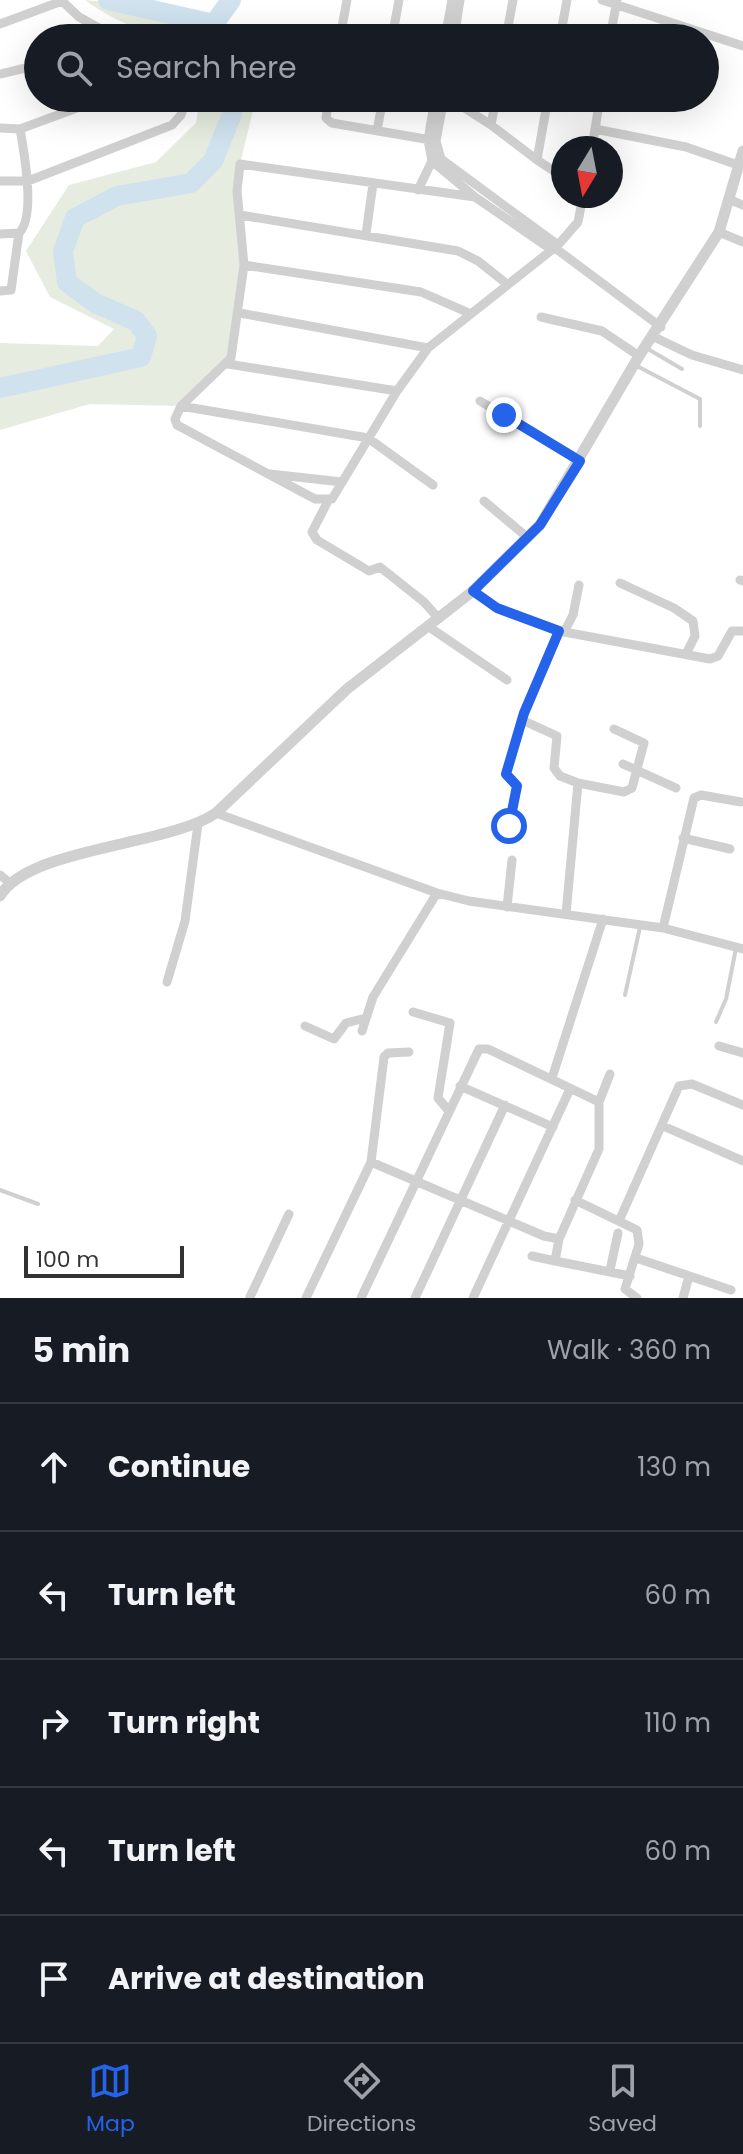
<!DOCTYPE html>
<html lang="en">
<head>
<meta charset="utf-8">
<style>
	body { margin:0; font-family:Poppins,sans-serif; background:#242831; color:#f1f3f6 }
	.compass { position:absolute; left:551px; top:136px; width:72px; height:72px; border-radius:50%; background:#171b24; box-shadow:0 8px 32px #0002; rotate:190deg }
	.scale { position:absolute; left:24px; bottom:20px; width:160px; box-sizing:border-box; padding-left:8px; border:4px solid #333; border-top:0; font-size:22px; line-height:28px; white-space:nowrap; color:#333; -webkit-text-stroke:6px #fff; paint-order:stroke }
	.stop { position:absolute; width:24px; height:24px; margin:-18px; border:6px solid #2563eb; border-radius:50%; background:#fff }
	.stop.end { background:#2563eb; border-color:#fff; box-shadow:0 2px 8px #0008 }
	.list { margin:0; padding:0; list-style:none }
	h2 { display:flex; justify-content:space-between; align-items:center; height:104px; margin:0; padding:0 32px; font-size:34px }
	h2 small { font-size:26px; font-weight:400; color:#9ea1a6 }
	.list li { display:grid; grid-template-columns:52px 1fr auto; gap:24px; align-items:center; box-sizing:border-box; height:128px; padding:0 32px; border-top:2px solid #363941 }
	.list b { display:block; font-size:30px; white-space:nowrap }
	.list em { font-size:26px; font-style:normal; color:#9ea1a6 }
	.icon { flex:none; width:44px; height:44px; fill:none; stroke:currentColor; stroke-width:2; stroke-linecap:round; stroke-linejoin:round }
	.map { position:relative; flex:none; width:743px; height:1298px; overflow:hidden }
	.search { position:absolute; background:#171b24; box-shadow:0 8px 32px #0002; left:24px; right:24px; top:24px; height:88px; display:flex; align-items:center; gap:20px; box-sizing:border-box; padding:0 28px; border-radius:44px; color:#9ea1a6; font-size:30px }
	.sheet { height:744px; background:#171b24 }
	nav { display:flex; justify-content:space-around; align-items:center; box-sizing:border-box; height:112px; border-top:2px solid #363941; background:#171b24; font-size:22px; color:#9ea1a6 }
	nav a { display:grid; justify-items:center; gap:4px }
	nav .on { color:#2563eb }
	.map>svg:first-child { display:block }
</style>
</head>
<body>
<div class="map">
<svg width="743" height="1298" viewBox="0 0 743 1298">
	<rect width="100%" height="100%" fill="#fff"/>
	<path fill="#e6ecdf" d="M 85,0 L 158,8 L 254,38 C 184,38 145,43 85,0 Z
		M 200,98 L 256,98 L 240,164 L 243,235 L 233,350 L 181,406 L 90,404 L 0,430 L 0,343 L 98,346 L 114,329 L 50,297 L 26,251 L 69,185 L 156,162 L 196,123 Z"/>
	<g fill="none" stroke-linecap="round" stroke-linejoin="round">
		<path stroke="#cfe2ee" stroke-width="20" d="M 108,0 L 214,24
			M 223,38 L 214,24 L 231,0
			M 0,388 L 141,357 L 147,336 L 136,321 L 95,303 L 67,282 L 63,251 L 75,218 L 117,196 L 191,183 L 213,161 L 232,114 L 231,98"/>
		<path stroke="#d0d0d0" stroke-width="4" d="M 648,349 L 682,369
			M 635,365 L 700,399 L 700,426
			M 625,995 L 640,927
			M 716,1022 L 726,999 L 736,948
			M 0,1190 L 38,1204"/>
		<path stroke="#d0d0d0" stroke-width="9" d="M 61,0 L 79,17 L 117,38
			M 602,0 L 743,46
			M 0,24 L 62,1
			M 340,38 L 347,0
			M 392,38 L 399,0
			M 445,38 L 452,0
			M 454,38 L 460,0
			M 506,38 L 513,0
			M 560,38 L 567,0
			M 610,38 L 617,0
			M 0,74 L 38,65
			M 329,98 L 326,118 L 332,123 L 431,140
			M 435,98 L 428,140 L 432,161 L 475,197 L 552,250
			M 444,98 L 436,141 L 441,159 L 558,245
			M 449,98 L 491,125
			M 496,98 L 491,125 L 537,160
			M 548,98 L 537,160 L 563,177
			M 0,128 L 20,129 L 104,98
			M 595,129 L 686,147 L 738,165
			M 377,131 L 383,98
			M 592,148 L 600,98
			M 0,181 L 28,181 L 172,125 L 181,115 L 187,98
			M 418,190 L 432,161
			M 475,197 L 240,164 L 237,191 L 244,265 L 231,358 L 181,406 L 175,419 L 177,425 L 315,499 L 332,499 L 397,391 L 428,348 L 558,245 L 578,222 L 583,196
			M 728,199 L 743,205
			M 240,215 L 458,251 L 478,261 L 507,284
			M 719,232 L 743,242
			M 0,234 L 19,233
			M 366,234 L 373,184
			M 555,248 L 661,327
			M 244,265 L 421,292 L 469,313
			M 0,291 L 11,290 L 19,233 C 36,217 24,151 20,129
			M 240,313 L 428,348
			M 541,317 L 602,331 L 639,356
			M 654,337 L 692,355 L 743,370
			M 228,364 L 397,391
			M 480,401 L 580,461
			M 181,406 L 368,438 L 433,485
			M 270,474 L 342,482
			M 328,501 L 312,532 L 317,540 L 369,571 L 380,567 L 424,602 L 439,619
			M 484,501 L 528,538
			M 740,580 L 743,581
			M 620,583 L 674,608 L 693,621 L 695,636 L 686,654
			M 473,591 L 497,608 L 559,631 L 710,659 L 718,656 L 732,631 L 743,631
			M 429,627 L 507,680
			M 559,631 L 522,720 L 557,736 L 554,768 L 560,776 L 578,783 L 566,914
			M 564,632 L 573,615 L 579,585
			M 623,764 L 676,788
			M 578,783 L 624,792 L 632,788 L 644,743 L 614,729
			M 216,813 L 437,893 L 469,901 L 663,928 L 743,949
			M 509,826 L 517,786 L 506,774 L 522,720
			M 683,838 L 730,849
			M 0,875 L 10,883
			M 507,907 L 512,860
			M 663,928 L 694,798 L 701,795 L 741,802
			M 167,982 L 185,921 L 198,824
			M 413,1012 L 450,1023 L 438,1098 L 448,1110
			M 305,1026 L 334,1039 L 346,1023 L 366,1018
			M 362,1031 L 373,997 L 437,893
			M 719,1046 L 743,1053
			M 552,1078 L 603,919
			M 460,1086 L 553,1127
			M 663,1126 L 743,1161
			M 371,1162 L 384,1057 L 388,1053 L 409,1052
			M 575,1200 L 637,1230 L 639,1244 L 625,1289 L 637,1298
			M 619,1221 L 679,1086 L 692,1084 L 743,1105
			M 559,1239 L 555,1261 L 630,1276
			M 532,1256 L 555,1261
			M 636,1258 L 731,1290
			M 610,1270 L 618,1233
			M 250,1297 L 289,1214
			M 306,1298 L 371,1162 L 544,1236 L 559,1239 L 599,1149 L 599,1102 L 610,1074
			M 361,1298 L 479,1049 L 488,1049 L 599,1102
			M 415,1298 L 505,1105
			M 473,1298 L 570,1089
			M 683,1298 L 689,1276"/>
		<path stroke="#d0d0d0" stroke-width="11" d="M 0,896 C 29,847 168,846 216,813 L 347,689 L 473,591 L 540,525 L 639,356 L 719,232 L 743,151"/>
	</g>
	<g fill="none" stroke-linecap="round" stroke-linejoin="round">
		<path stroke="#2563eb" stroke-width="10" d="M 504,415 L 580,461 L 540,525 L 473,591 L 497,608 L 559,631 L 524,713 L 506,774 L 517,786 L 509,826"/>
	</g>
</svg>
<svg class="compass" viewBox="-18 -18 36 36"><path d="M0-13l5 13h-10z" fill="#e53935"/><path d="M0 13l5-13h-10z" fill="#9ea1a6"/></svg>
<div class="scale">100 m</div>
<div class="stop" style="left:509px;top:826px"></div>
<div class="stop end" style="left:504px;top:415px"></div>
<div class="search"><svg class="icon" aria-label="search" viewBox="0 0 24 24"><circle cx="10" cy="10" r="6"/><path d="M15 15l6 6"/></svg>Search here</div>
</div>
<section class="sheet">
<h2>5 min<small>Walk · 360 m</small></h2>
<ul class="list">
<li><svg class="icon" aria-label="ahead" viewBox="0 0 24 24"><path d="M12 20V5M6 11l6-6 6 6"/></svg><div><b>Continue</b></div><em>130 m</em></li>
<li><svg class="icon" aria-label="left" viewBox="0 0 24 24"><path d="M17 20v-9H6M10 6l-5 5 5 5"/></svg><div><b>Turn left</b></div><em>60 m</em></li>
<li><svg class="icon" aria-label="right" viewBox="0 0 24 24"><path d="M7 20v-9h11M14 6l5 5-5 5"/></svg><div><b>Turn right</b></div><em>110 m</em></li>
<li><svg class="icon" aria-label="left" viewBox="0 0 24 24"><path d="M17 20v-9H6M10 6l-5 5 5 5"/></svg><div><b>Turn left</b></div><em>60 m</em></li>
<li><svg class="icon" aria-label="arrive" viewBox="0 0 24 24"><path d="M6 21V4h12l-3 4 3 4H6"/></svg><div><b>Arrive at destination</b></div></li>
</ul>
</section>
<nav>
<a class="on"><svg class="icon" aria-label="map" viewBox="0 0 24 24"><path d="M3 6l6-2 6 2 6-2v14l-6 2-6-2-6 2zM9 4v14M15 6v14"/></svg>Map</a>
<a><svg class="icon" aria-label="directions" viewBox="0 0 24 24"><path d="M12 3l9 9-9 9-9-9zM9 14v-3h6M13 9l2 2-2 2"/></svg>Directions</a>
<a><svg class="icon" aria-label="saved" viewBox="0 0 24 24"><path d="M7 4h10v16l-5-4-5 4z"/></svg>Saved</a>
</nav>
</body>
</html>
